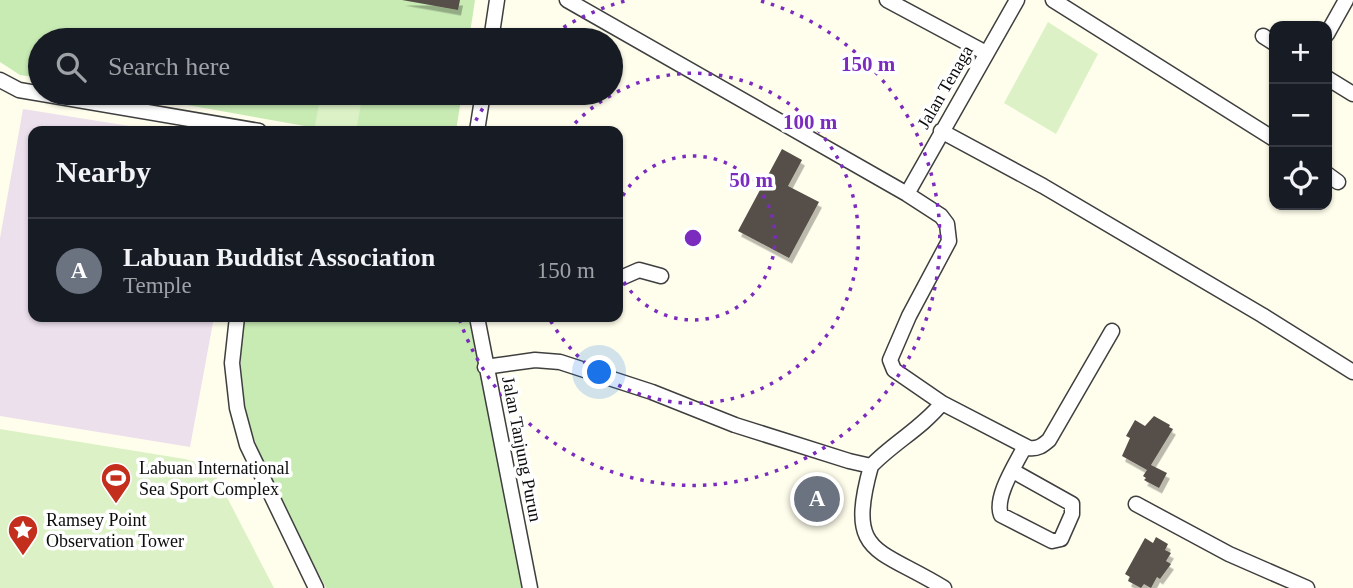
<!DOCTYPE html>
<html lang="en">
<head>
<meta charset="utf-8">
<style>
	body { margin:0; font-family:Georgia,serif; background:#20242c; color:#f1f3f6 }
	.controls { position:absolute; right:21px; top:21px; display:grid; overflow:hidden; border-radius:14px; box-shadow:0 2px 5px #0004 }
	.controls button { width:63px; height:63px; display:grid; place-items:center; padding:0; border:0; border-bottom:2px solid #363941; background:#171b24; color:#f1f3f6; font:35px sans-serif }
	.you { position:absolute; left:600px; top:373px; width:24px; height:24px; margin:-18px; border:5px solid #fff; border-radius:50%; background:#1a73e8; box-shadow:0 0 0 10px #1a73e833 }
	.badge { display:grid; place-items:center; width:46px; height:46px; border-radius:50%; background:#c42e1d; color:#fff; font-size:23px; font-weight:700 }
	.pin { position:absolute; translate:-50% -50%; border:4px solid #fff; box-shadow:0 2px 7px #0006 }
	.list { margin:0; padding:0; list-style:none }
	h2 { display:flex; justify-content:space-between; align-items:center; height:91px; margin:0; padding:0 28px; font-size:30px }
	h2 small { font-size:23px; font-weight:400; color:#9ea1a6 }
	.list li { display:grid; grid-template-columns:46px 1fr auto; gap:21px; align-items:center; box-sizing:border-box; height:105px; padding:0 28px; border-top:2px solid #363941 }
	.list b { display:block; font-size:26px; white-space:nowrap }
	.list p { margin:0; font-size:23px; white-space:nowrap; color:#9ea1a6 }
	.list em { font-size:23px; font-style:normal; color:#9ea1a6 }
	.icon { flex:none; width:38px; height:38px; fill:none; stroke:currentColor; stroke-width:2; stroke-linecap:round; stroke-linejoin:round }
	.map { position:relative; flex:none; width:1353px; height:588px; overflow:hidden }
	.search { position:absolute; background:#171b24; box-shadow:0 2px 5px #0004; left:28px; top:28px; width:595px; height:77px; display:flex; align-items:center; gap:18px; box-sizing:border-box; padding:0 24px; border-radius:38px; color:#9ea1a6; font-size:26px }
	.panel { position:absolute; background:#171b24; box-shadow:0 2px 5px #0004; left:28px; top:126px; width:595px; height:196px; border-radius:14px }
	.map>svg:first-child { display:block }
</style>
</head>
<body>
<div class="map">
<svg width="1353" height="588" viewBox="0 0 1353 588">
	<defs>
		<filter id="shadow"><feDropShadow dx="3" dy="5.5" stdDeviation="0" flood-color="#0004"/></filter>
	</defs>
	<rect width="100%" height="100%" fill="#fffeec"/>
	<path fill="#ece0ec" d="M 23,109 L 161,131 L 33,131 L 33,317 L 214,317 L 190,447 L 0,416 L 0,238 Z"/>
	<path fill="#c8ebb4" d="M 0,0 L 475,0 L 469,40 L 40,40 L 40,78 L 20,75 L 0,62 Z
		M 120,93 L 462,93 L 456,131 L 333,131 Z
		M 245,317 L 471,317 L 524,588 L 326,588 C 296,527 243,444 241,376 C 240,356 242,336 245,317 Z"/>
	<path fill="#dcf2c6" d="M 1048,22 L 1098,54 L 1056,134 L 1004,103 Z
		M 321,93 L 363,93 L 356,131 L 315,126 Z
		M 0,429 L 185,459 L 202,464 L 217,478 L 274,588 L 0,588 Z"/>
	<path fill="#564f48" filter="url(#shadow)" d="M 402,0 L 460,0 L 458,10 Z
		M 782,149 L 802,160 L 788,186 L 819,202 L 789,258 L 738,231 Z
		M 1154,416 L 1170,425 L 1169,427 L 1173,429 L 1151,465 L 1167,473 L 1159,488 L 1144,480 L 1146,478 L 1143,476 L 1147,470 L 1122,456 L 1130,438 L 1126,436 L 1135,420 L 1145,426 Z
		M 1156,537 L 1168,544 L 1165,550 L 1171,553 L 1166,561 L 1171,564 L 1160,579 L 1157,577 L 1151,588 L 1144,584 L 1141,588 L 1128,581 L 1130,577 L 1125,574 L 1145,538 L 1153,543 Z"/>
	<g fill="none" stroke-linecap="round" stroke-linejoin="round">
		<g stroke="#3f3f3f" stroke-width="17">
			<path id="minor" d="M 887,0 L 986,53
				M 1053,0 L 1274,139
				M 1327,34 L 1346,0
				M 1263,36 L 1274,43
				M 491,40 L 497,0
				M 1327,78 L 1353,94
				M 0,80 L 19,90 L 259,131
				M 477,131 L 483,93
				M 941,131 L 1043,186 L 1262,315 L 1353,372
				M 1327,174 L 1338,182
				M 907,194 L 1017,0
				M 618,276 L 623,277 L 639,270 L 661,276
				M 237,317 L 232,363 L 237,408 L 247,445 L 316,588
				M 477,317 L 530,588
				M 485,367 L 535,360 L 560,362 L 652,392 L 735,425 L 849,461 L 871,466 C 893,443 922,428 942,403 L 894,370 L 890,360 L 909,316 L 949,241 L 947,224 L 941,216 L 907,194 L 567,0
				M 942,403 L 1029,448 C 1038,449 1042,446 1049,440 L 1112,331
				M 871,466 C 846,556 877,547 944,588
				M 1013,471 L 1072,504 L 1072,514 L 1061,539 L 1052,541 L 1001,515 C 994,497 1016,464 1025,446
				M 1136,504 L 1229,554 L 1307,588"/>
		</g>
		<use href="#minor" stroke="#fff" stroke-width="14"/>
	</g>
	<g fill="none" stroke="#7b2cbf" stroke-width="3.5" stroke-dasharray="3.5 7">
		<path d="M618 205A82 82 0 1 1 618 271"/>
		<path d="M568 131A165 165 0 1 1 549 318"/>
		<path d="M471 130A247 247 0 0 1 493 93M546 39A247 247 0 0 1 625 1M761 1A247 247 0 1 1 459 318"/>
	</g>
	<defs>
		<g id="stadium-pin" transform="scale(1.575)"><path d="M0 17L-7.5 6A9.5 9.5 0 1 1 7.5 6Z" fill="#c42e1d" stroke="#fff"/><path d="M0-5a6.5 5 0 1 0 0 10a6.5 5 0 1 0 0-10ZM-3.5-1.8h7v3.6h-7Z" fill="#fff"/></g>
		<g id="sight-pin" transform="scale(1.575)"><path d="M0 17L-7.5 6A9.5 9.5 0 1 1 7.5 6Z" fill="#c42e1d" stroke="#fff"/><path d="M0-6L1.8-2.2L6-1.7L2.9 1.2L3.7 5.4L0 3.3L-3.7 5.4L-2.9 1.2L-6-1.7L-1.8-2.2Z" fill="#fff"/></g>
	</defs>
	<g fill-rule="evenodd">
		<use href="#stadium-pin" x="116" y="478"/>
		<use href="#sight-pin" x="23" y="530"/>
	</g>
	<g text-anchor="middle" stroke-width="7" stroke-linejoin="round" paint-order="stroke">
		<g font-size="18" fill="#0c0c0c" stroke="#fff">
			<text transform="translate(945 87) rotate(-60)" y="6">Jalan Tenaga</text>
			<text transform="translate(522 449) rotate(79)" y="6">Jalan Tanjung Purun</text>
		</g>
		<g font-size="18" fill="#0c0c0c" stroke="#fff" text-anchor="start">
			<text x="139" y="474">Labuan International<tspan x="139" dy="21">Sea Sport Complex</tspan></text>
			<text x="46" y="526">Ramsey Point<tspan x="46" dy="21">Observation Tower</tspan></text>
		</g>
	</g>
	<circle cx="693" cy="238" r="10" fill="#7b2cbf" stroke="#fff" stroke-width="3.5"/>
	<g font-size="21" text-anchor="middle" font-weight="bold" fill="#7b2cbf" stroke="#fff" stroke-width="7" stroke-linejoin="round" paint-order="stroke">
		<text x="868" y="71">150 m</text>
		<text x="810" y="129">100 m</text>
		<text x="751" y="187">50 m</text>
	</g>
</svg>
<div class="controls">
<button>+</button>
<button>−</button>
<button><svg class="icon" aria-label="locate" viewBox="0 0 24 24"><circle cx="12" cy="12" r="6"/><path d="M12 2v4M12 18v4M2 12h4M18 12h4"/></svg></button>
</div>
<div class="you"></div>
<div class="pin badge" style="left:817px;top:499px;background:#6b7280">A</div>
<div class="search"><svg class="icon" aria-label="search" viewBox="0 0 24 24"><circle cx="10" cy="10" r="6"/><path d="M15 15l6 6"/></svg>Search here</div>
<section class="panel">
<h2>Nearby<small></small></h2>
<ul class="list">
<li><span class="badge" style="background:#6b7280">A</span><div><b>Labuan Buddist Association</b><p>Temple</p></div><em>150 m</em></li>
</ul>
</section>
</div>
</body>
</html>
